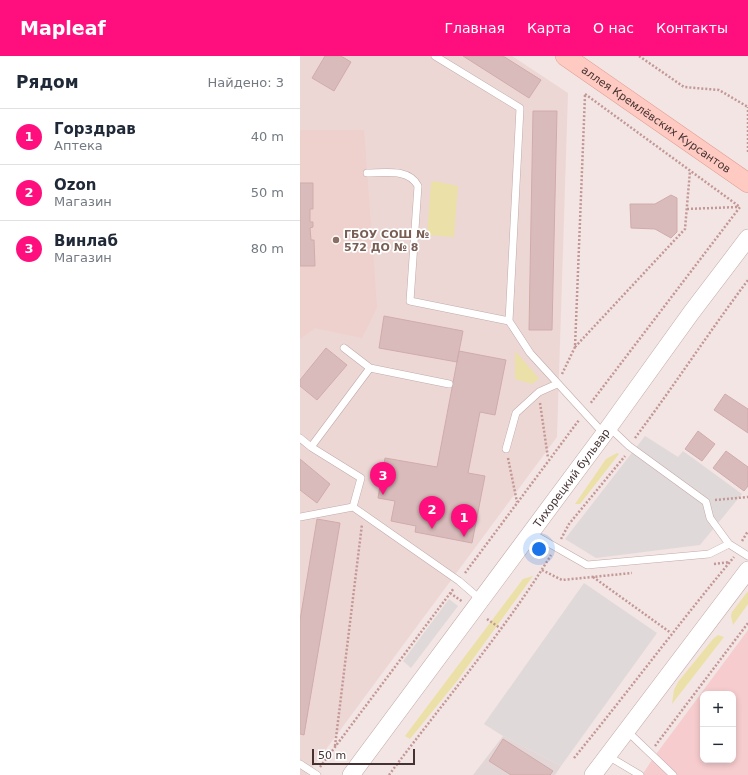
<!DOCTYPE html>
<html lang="ru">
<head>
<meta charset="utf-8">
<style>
	body { margin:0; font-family:"DejaVu Sans",sans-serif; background:#f6f6f7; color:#1f2937 }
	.controls { position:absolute; right:12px; bottom:12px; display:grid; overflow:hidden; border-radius:8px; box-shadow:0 2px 6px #0003 }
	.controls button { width:36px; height:36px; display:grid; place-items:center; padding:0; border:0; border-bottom:1px solid #e0e1e3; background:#fff; color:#1f2937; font:20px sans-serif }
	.scale { position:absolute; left:12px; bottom:10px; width:103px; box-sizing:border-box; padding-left:4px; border:2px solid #453333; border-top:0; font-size:11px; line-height:14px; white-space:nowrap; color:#453333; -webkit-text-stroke:3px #fff; paint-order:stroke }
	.you { position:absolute; left:239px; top:493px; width:14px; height:14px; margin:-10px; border:3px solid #fff; border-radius:50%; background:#1a73e8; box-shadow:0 0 0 6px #1a73e833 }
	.badge { display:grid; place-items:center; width:26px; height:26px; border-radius:50%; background:#ff0e7d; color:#fff; font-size:13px; font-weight:700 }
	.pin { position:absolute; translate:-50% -33px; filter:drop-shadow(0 1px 2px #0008) }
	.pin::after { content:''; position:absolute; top:21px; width:14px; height:12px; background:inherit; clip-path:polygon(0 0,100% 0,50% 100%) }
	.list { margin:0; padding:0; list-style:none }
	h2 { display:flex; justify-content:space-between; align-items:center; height:52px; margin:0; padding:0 16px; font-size:17px }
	h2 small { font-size:13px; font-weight:400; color:#747a83 }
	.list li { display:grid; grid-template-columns:26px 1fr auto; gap:12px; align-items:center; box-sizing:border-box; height:56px; padding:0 16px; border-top:1px solid #e0e1e3 }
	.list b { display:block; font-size:15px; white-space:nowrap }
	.list p { margin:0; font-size:13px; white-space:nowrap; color:#747a83 }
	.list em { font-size:13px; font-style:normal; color:#747a83 }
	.map { position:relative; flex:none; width:448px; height:719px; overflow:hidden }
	header { display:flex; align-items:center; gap:24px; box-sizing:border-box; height:56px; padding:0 20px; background:#ff0e7d; color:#fff }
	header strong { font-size:19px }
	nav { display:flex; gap:22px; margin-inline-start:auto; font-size:14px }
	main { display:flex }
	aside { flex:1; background:#fff }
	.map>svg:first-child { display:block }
</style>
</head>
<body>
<header>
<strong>Mapleaf</strong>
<nav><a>Главная</a><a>Карта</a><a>О нас</a><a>Контакты</a></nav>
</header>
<main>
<aside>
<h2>Рядом<small>Найдено: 3</small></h2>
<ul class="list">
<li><span class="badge">1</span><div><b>Горздрав</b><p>Аптека</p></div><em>40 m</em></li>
<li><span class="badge">2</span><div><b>Ozon</b><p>Магазин</p></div><em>50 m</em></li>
<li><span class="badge">3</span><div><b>Винлаб</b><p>Магазин</p></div><em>80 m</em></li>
</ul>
</aside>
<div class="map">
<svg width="448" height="719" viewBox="0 0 448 719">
	<rect width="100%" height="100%" fill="#f3e5e3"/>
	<path fill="#ecd7d5" d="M 0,0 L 212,0 L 268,37 L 257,381 L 7,719 L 0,719 Z"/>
	<path fill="#f7ccce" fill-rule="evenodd" d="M 448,574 L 448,719 L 342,719 L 354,701 ZM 403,638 L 433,638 L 433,704 L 403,704 Z"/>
	<path fill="#e2d6d6" d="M 203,680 L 261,710 L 255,719 L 173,719 Z"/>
	<path fill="#eed0cc" d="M 0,74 L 64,74 L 77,251 L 62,282 L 15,272 L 0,283 Z"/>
	<path fill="#ebe0a8" d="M 134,125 L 158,130 L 154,181 L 127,179 L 131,127 Z
		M 215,295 L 237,320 L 239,323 L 232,328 L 215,323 Z
		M 317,397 L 319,398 L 280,448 L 275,448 L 306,403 Z
		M 233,520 L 157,625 L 110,683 L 105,680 L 223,523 Z
		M 448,535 L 448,548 L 433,569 L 431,560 L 432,556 Z
		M 418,579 L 424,581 L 372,648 L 374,634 L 378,626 L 413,583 Z"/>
	<path fill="#e0d9d9" d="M 345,380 L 378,401 L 383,395 L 442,438 L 400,489 L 296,502 L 265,483 Z
		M 284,527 L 357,577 L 261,710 L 203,680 L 184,668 Z
		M 149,543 L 158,550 L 111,612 L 103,605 Z"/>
	<path fill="#d9bbbb" stroke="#d1abab" d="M 25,0 L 41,0 L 51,6 L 34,35 L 12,22 Z
		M 163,0 L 203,0 L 241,24 L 229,42 Z
		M 233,55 L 257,55 L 252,274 L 229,274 Z
		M 0,127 L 13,127 L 13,153 L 10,153 L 10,166 L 13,166 L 13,171 L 10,172 L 11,184 L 14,184 L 15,210 L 0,210 Z
		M 371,139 L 377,142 L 377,176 L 371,182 L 355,173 L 331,172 L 330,148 L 355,148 Z
		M 84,260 L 163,275 L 157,306 L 79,292 Z
		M 26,292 L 47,309 L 17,344 L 0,330 L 0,324 Z
		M 159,295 L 206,304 L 195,359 L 180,356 L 168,417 L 185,420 L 172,487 L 115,476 L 116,470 L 91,465 L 95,445 L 78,442 L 85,402 L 137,411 Z
		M 425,338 L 448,353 L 448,377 L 414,354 Z
		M 398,375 L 415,388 L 402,405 L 385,393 Z
		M 426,395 L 448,411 L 448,430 L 444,435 L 413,412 Z
		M 0,403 L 30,428 L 17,447 L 0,434 Z
		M 17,463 L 40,467 L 4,679 L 0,678 L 0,564 Z
		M 203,683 L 253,715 L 250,719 L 211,719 L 189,705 Z"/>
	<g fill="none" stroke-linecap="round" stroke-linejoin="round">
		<g stroke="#c2aaa8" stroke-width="8">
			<path id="service" d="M 135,0 L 220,52 L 209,265 L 230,297 L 304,378
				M 67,117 C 84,117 109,112 118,130 L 110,245 L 209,265
				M 44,292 L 70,312
				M 309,371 L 329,390 L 406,446 L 410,462 L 429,488 L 448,500
				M 0,382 L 11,391 L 61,422 L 53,451 L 159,525 L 181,544
				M 11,391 L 70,312 L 149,328
				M 206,393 L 216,357 L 239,336 L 257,328
				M 0,461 L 53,451
				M 231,477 L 287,509 L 409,498 L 429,488
				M 327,675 L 373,719
				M 308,700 L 340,719
				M 0,708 L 17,719"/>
		</g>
		<g stroke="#c2aaa8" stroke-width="18">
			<g id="tertiary">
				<path id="s1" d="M 51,719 L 304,378 L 391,257 L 448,182"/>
				<path d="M 293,719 L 448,514"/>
			</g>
		</g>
		<g stroke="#e09f95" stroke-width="20">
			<g id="secondary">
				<path id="s2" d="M 265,0 L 448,127"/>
			</g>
		</g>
		<path stroke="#c29796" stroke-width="2.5" stroke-dasharray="2 2" stroke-linecap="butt" d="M 339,0 L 384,31 L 419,34 L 448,51
			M 285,38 L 440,151 L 290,348
			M 448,96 L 448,51
			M 387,153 L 438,151
			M 275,291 L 385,173 L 390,115
			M 262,318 L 275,291 L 285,39
			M 240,347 L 248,402
			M 335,382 C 374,330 409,276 448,224
			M 208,402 L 217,446
			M 415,444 L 448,441
			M 261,483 L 269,468 L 325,400
			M 442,485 L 448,475
			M 414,508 L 429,506
			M 242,514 L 262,524 L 332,517
			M 165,517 L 279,364
			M 293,521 L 371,577
			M 150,537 L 163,546
			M 187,563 L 200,572
			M 35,690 L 62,468
			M 355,690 L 448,567
			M 274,702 C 328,636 379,567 434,501
			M 20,711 L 154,532
			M 89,719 C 143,646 204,576 251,499"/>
		<use href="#service" stroke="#fff" stroke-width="7"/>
		<use href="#tertiary" stroke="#fff" stroke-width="17"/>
		<use href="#secondary" stroke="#ffcac1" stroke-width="19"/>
	</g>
	<circle fill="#8d6e63" stroke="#fff" stroke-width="1.5" cx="36" cy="184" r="4"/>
	<g text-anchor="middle" stroke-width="3.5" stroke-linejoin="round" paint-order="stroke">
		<g font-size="11" fill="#453333" stroke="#fff">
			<text dy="4" stroke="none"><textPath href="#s2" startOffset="111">аллея Кремлёвских Курсантов</textPath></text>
			<text dy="4" stroke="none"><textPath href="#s1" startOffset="370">Тихорецкий бульвар</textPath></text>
		</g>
		<g font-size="11" font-weight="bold" fill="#785e54" stroke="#fff" text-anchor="start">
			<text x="44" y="182">ГБОУ СОШ №<tspan x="44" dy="13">572 ДО № 8</tspan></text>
		</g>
	</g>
</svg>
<div class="controls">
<button>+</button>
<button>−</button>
</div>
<div class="scale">50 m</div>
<div class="you"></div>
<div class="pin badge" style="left:164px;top:481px">1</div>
<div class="pin badge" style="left:132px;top:473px">2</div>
<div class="pin badge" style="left:83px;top:439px">3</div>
</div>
</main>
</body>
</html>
